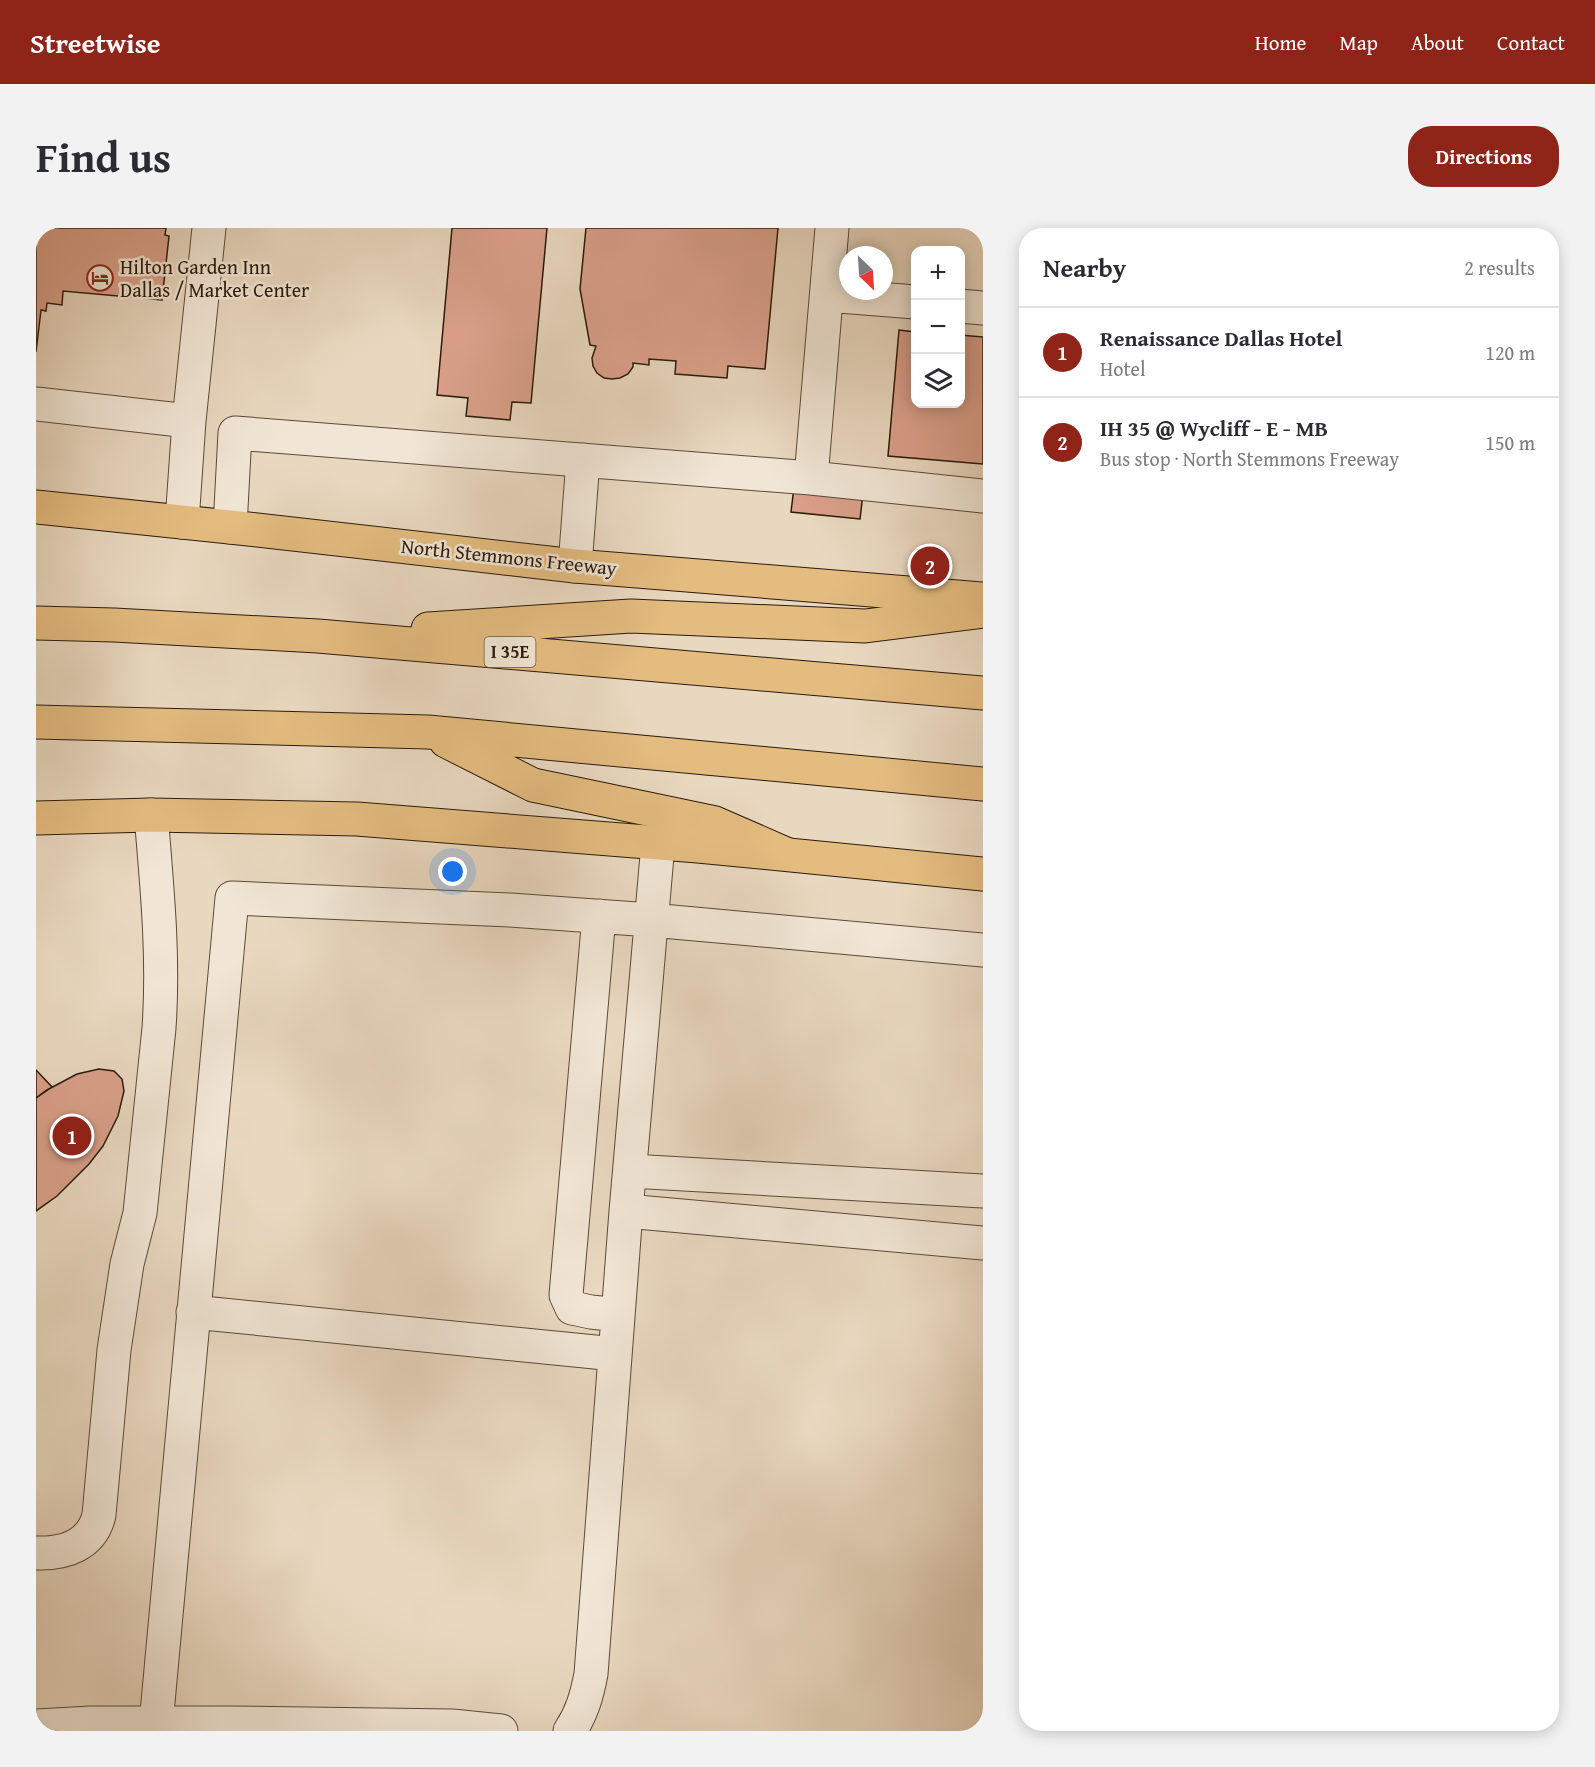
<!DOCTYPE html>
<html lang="en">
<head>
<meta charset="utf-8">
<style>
	body { margin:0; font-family:"Gentium Book Plus",serif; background:#f2f2f3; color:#2b2b33 }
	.controls { position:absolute; right:18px; top:18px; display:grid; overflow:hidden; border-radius:12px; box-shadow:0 3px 15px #0003 }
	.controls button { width:54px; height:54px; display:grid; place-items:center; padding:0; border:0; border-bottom:2px solid #e1e1e2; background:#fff; color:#2b2b33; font:30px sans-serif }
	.compass { position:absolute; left:803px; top:18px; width:54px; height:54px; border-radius:50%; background:#fff; box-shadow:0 3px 15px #0003; rotate:155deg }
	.you { position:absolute; left:417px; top:644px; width:21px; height:21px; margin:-15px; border:4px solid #fff; border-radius:50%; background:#1a73e8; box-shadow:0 0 0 9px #1a73e833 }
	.badge { display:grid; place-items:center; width:39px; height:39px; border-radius:50%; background:#8f2418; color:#fff; font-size:20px; font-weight:700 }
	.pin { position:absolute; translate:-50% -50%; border:3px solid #fff; box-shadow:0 2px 6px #0006 }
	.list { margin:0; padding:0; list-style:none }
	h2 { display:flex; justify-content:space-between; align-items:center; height:78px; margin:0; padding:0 24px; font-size:26px }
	h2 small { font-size:20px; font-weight:400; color:#7c7c81 }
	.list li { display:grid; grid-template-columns:39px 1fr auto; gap:18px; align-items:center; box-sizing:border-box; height:90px; padding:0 24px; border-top:2px solid #e1e1e2 }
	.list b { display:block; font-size:22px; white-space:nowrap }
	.list p { margin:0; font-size:20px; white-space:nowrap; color:#7c7c81 }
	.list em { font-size:20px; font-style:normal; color:#7c7c81 }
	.icon { flex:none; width:33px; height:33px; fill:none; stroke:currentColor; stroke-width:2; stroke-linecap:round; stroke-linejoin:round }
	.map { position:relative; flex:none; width:947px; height:1503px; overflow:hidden; border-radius:24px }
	header { display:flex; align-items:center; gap:36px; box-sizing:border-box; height:84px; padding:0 30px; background:#8f2418; color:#fff }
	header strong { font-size:28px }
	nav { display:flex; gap:33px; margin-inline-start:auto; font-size:21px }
	.intro { display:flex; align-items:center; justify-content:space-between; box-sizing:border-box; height:144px; padding:0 36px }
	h1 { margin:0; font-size:42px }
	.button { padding:15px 27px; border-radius:24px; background:#8f2418; color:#fff; font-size:21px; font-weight:700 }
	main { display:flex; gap:36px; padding:0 36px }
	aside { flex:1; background:#fff; border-radius:24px; box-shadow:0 3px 15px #0003 }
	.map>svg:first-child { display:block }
</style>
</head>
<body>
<header>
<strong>Streetwise</strong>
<nav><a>Home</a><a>Map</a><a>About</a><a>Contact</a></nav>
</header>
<div class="intro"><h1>Find us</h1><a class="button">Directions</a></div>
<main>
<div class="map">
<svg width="947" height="1503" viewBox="0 0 947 1503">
	<rect width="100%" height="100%" fill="#e9d8c0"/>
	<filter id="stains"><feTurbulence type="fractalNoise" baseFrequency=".00333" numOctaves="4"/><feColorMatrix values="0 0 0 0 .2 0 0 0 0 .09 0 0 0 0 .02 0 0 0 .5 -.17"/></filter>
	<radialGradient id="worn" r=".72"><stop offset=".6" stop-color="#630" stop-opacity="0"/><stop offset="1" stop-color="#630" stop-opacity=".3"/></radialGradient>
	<path fill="#daa08a" stroke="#2a1a09" stroke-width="1.5" d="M 0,0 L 130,0 L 129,7 L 133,8 L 126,72 L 27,63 L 26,77 L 11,75 L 10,83 L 5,82 L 0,124 Z
		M 416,0 L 511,0 L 495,175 L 476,174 L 474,192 L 430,188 L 432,170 L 401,167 Z
		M 550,0 L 742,0 L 729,141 L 692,138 L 691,150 L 639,146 L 640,133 L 613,131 L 613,137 L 597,135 L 597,139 L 592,146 L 584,150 L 576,151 L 568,150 L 561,145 L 557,138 L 556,130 L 560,118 L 554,117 L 544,61 Z
		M 863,102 L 879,104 L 879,176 L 924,176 L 924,107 L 947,109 L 947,236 L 852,228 Z
		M 758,259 L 827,266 L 824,291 L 755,284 Z
		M 63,841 L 78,843 L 86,851 L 88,863 L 82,888 L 67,918 L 53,936 L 21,968 L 0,983 L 0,870 L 11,862 L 41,846 Z
		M 0,842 L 16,859 L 0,870 Z"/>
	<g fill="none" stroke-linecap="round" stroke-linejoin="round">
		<g stroke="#5a4a37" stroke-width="35">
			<path id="minor" d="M 791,67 L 879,74
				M 924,78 L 947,80
				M 0,176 L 153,193 L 173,0
				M 775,250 L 796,0
				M 146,294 L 153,193
				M 194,299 L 199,205 L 775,250 L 947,268
				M 539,338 L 547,232
				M 563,688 L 530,1067 L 536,1080 L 555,1084 L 582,1087
				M 594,943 L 947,963
				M 590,983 L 947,1015
				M 157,1084 L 579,1126
				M 0,1325 C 29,1326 56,1317 63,1287 L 78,1122 L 91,1036 L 104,985 L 123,800 C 128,729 121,658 115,587
				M 120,1496 L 196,670 L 474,682 L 615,692 L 947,722
				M 0,1498 L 55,1495 L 194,1495 L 416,1498 L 465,1503
				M 534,1503 C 546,1485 551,1467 555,1446 L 590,983 L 622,616"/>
		</g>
		<g stroke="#2a1a09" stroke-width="35">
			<path id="major" d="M 0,279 L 194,299 L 539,338 L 947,371
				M 0,590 L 115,587 L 321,591 L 662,618 L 947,646"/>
		</g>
		<g stroke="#2a1a09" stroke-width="35">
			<path id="highway" d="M 0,395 L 78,397 L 282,408 L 947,465
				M 392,401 L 595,388 L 829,398 L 947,383
				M 0,494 L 392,504 L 947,556
				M 410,513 L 497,557 L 679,595 L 750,626"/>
		</g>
		<use href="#minor" stroke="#f1e6d6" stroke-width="33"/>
		<use href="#major" stroke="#e4bc80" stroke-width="33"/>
		<use href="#highway" stroke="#e4bc80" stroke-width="33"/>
	</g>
	<defs>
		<g id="hotel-ring" transform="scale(1.35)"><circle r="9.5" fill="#f1e6d6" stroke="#8f2418" stroke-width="1.5"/><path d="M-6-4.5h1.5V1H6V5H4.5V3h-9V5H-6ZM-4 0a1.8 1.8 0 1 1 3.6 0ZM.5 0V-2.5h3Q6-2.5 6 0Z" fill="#8f2418"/></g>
	</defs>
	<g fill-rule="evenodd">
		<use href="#hotel-ring" x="64" y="50"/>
	</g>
	<g text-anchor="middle" stroke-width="5" stroke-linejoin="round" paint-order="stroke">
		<rect fill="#f1e6d6" stroke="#665746" stroke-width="1.5" x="448.5" y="409" width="51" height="30" rx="4.5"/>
		<g font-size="18" font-weight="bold" fill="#2a1a09">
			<text x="474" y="430">I 35E</text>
		</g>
		<g font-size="20" fill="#2a1a09" stroke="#f1e6d6" text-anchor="start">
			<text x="84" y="46">Hilton Garden Inn<tspan x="84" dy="23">Dallas / Market Center</tspan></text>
		</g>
		<g font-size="20" fill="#2a1a09" stroke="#f1e6d6">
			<text transform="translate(473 329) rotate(6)" y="7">North Stemmons Freeway</text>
		</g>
	</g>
	<rect width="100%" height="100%" filter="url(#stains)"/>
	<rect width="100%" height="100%" fill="url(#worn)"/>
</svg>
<div class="controls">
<button>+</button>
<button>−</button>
<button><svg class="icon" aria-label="layers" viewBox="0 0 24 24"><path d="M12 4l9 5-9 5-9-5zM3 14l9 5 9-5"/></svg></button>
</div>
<svg class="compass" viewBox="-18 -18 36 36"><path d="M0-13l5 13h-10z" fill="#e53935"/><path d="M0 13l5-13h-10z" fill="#7c7c81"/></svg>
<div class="you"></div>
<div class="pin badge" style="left:36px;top:908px">1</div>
<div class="pin badge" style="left:894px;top:338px">2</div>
</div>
<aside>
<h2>Nearby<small>2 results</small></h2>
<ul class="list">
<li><span class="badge">1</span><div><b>Renaissance Dallas Hotel</b><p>Hotel</p></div><em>120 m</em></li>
<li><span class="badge">2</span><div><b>IH 35 @ Wycliff - E - MB</b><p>Bus stop · North Stemmons Freeway</p></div><em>150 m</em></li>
</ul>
</aside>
</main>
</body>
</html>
